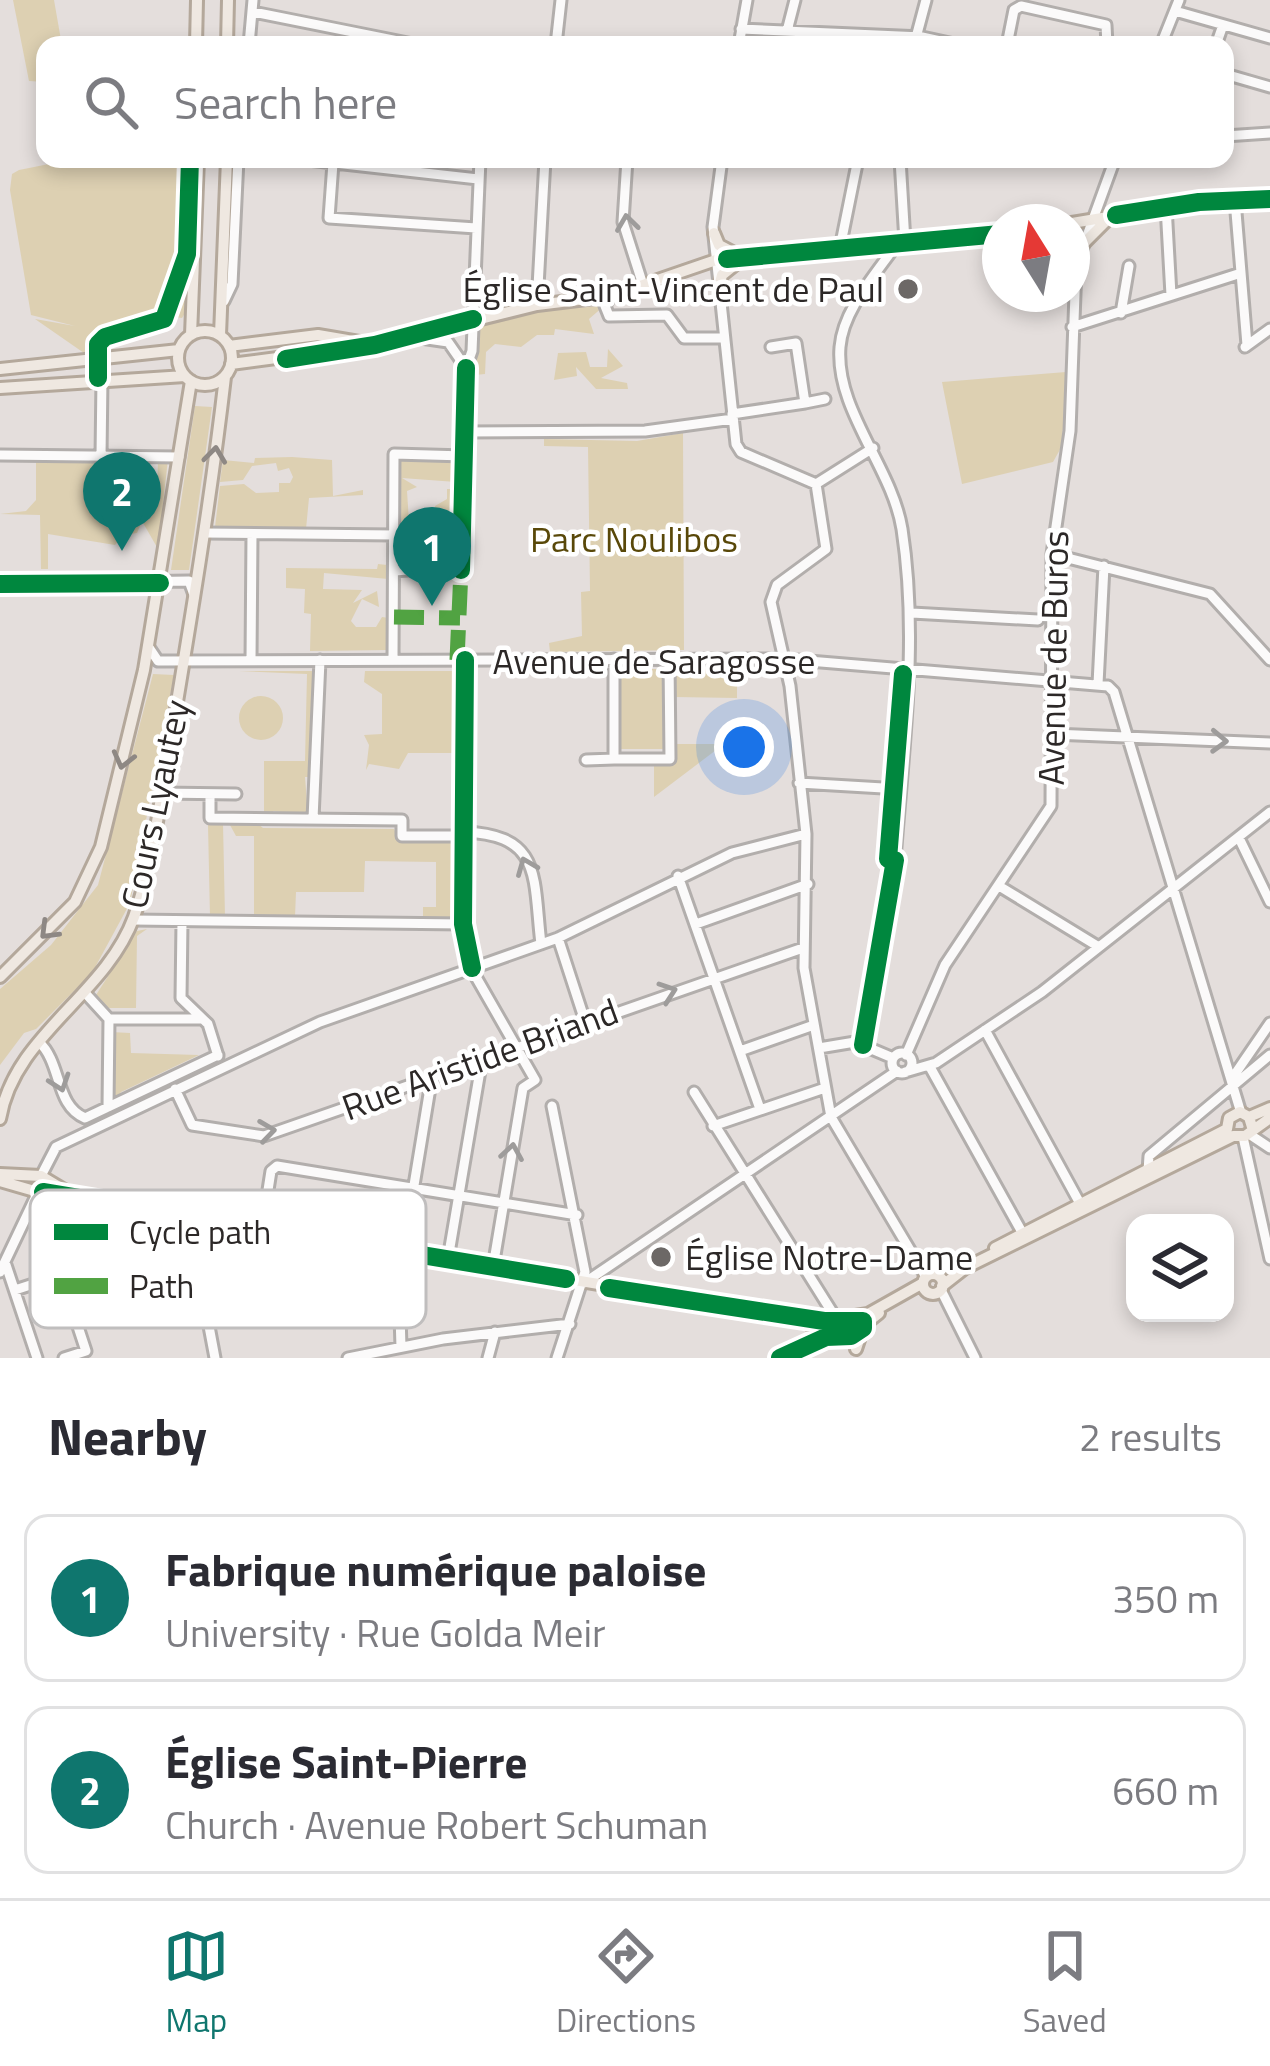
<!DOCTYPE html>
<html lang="en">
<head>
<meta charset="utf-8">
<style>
	body { margin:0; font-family:"Titillium Web",sans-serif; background:#f2f2f3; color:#2b2b33 }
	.controls { position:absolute; right:36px; bottom:36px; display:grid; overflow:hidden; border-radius:24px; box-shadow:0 6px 18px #0003 }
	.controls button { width:108px; height:108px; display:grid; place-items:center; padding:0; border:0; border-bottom:3px solid #e1e1e2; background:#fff; color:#2b2b33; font:60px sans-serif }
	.compass { position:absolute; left:982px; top:204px; width:108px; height:108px; border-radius:50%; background:#fff; box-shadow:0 6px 18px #0003; rotate:349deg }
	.you { position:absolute; left:744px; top:747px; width:42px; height:42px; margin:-30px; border:9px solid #fff; border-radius:50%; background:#1a73e8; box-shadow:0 0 0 18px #1a73e833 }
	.badge { display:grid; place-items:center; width:78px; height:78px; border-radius:50%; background:#0f766e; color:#fff; font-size:39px; font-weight:700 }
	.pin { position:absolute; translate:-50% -99px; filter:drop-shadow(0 3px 6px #0008) }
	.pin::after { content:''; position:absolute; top:63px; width:42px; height:36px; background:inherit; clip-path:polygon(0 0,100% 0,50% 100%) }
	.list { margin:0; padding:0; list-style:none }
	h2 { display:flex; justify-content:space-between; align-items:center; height:156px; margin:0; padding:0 48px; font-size:51px }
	h2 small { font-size:39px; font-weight:400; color:#7c7c81 }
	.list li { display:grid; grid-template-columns:78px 1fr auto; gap:36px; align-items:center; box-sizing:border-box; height:168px; margin:0 24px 24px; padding:0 24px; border:3px solid #e1e1e2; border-radius:24px }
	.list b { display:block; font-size:45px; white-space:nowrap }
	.list p { margin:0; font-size:39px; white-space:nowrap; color:#7c7c81 }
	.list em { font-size:39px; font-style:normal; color:#7c7c81 }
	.icon { flex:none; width:66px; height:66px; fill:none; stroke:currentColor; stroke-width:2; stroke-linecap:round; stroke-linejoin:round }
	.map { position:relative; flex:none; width:1270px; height:1358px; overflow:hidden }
	.search { position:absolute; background:#fff; box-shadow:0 6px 18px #0003; left:36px; right:36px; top:36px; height:132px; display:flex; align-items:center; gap:30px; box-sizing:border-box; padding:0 42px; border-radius:24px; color:#7c7c81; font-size:45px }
	.sheet { height:540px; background:#fff }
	nav { display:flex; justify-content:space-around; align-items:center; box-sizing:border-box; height:168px; border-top:3px solid #e1e1e2; background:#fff; font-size:33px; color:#7c7c81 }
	nav a { display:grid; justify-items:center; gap:6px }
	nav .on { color:#0f766e }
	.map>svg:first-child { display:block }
</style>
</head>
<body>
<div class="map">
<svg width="1270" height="1358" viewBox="0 0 1270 1358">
	<rect width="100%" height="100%" fill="#e4dedc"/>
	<path fill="#ddd0b2" d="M 13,0 L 54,0 L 61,40 L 45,45 L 45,82 L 29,81 Z
		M 74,159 L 189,159 L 184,265 L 193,188 L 187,310 L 182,318 L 167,316 L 182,268 L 168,297 L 161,299 L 168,299 L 160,322 L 104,336 L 96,352 L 84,353 L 35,319 L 75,326 L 31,315 L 10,190 L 12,174 L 19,170 Z
		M 604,306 L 589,319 L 594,334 L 555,329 L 554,335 L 537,335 L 521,347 L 495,344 L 486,352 L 485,374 L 475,375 L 475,331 L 483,324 L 544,310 Z
		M 608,349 L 623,366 L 601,378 L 627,383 L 628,389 L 596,389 L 576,367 L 577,376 L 554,380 L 558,353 L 586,352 L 590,367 L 607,367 Z
		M 1066,372 L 1062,446 L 1053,462 L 962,484 L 942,382 Z
		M 195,406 L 212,407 L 189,570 L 171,570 Z
		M 683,433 L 684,650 L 550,652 L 549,643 L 582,636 L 581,592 L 590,591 L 588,447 L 544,446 L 544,439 L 637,441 Z
		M 292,457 L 332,460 L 333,496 L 363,490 L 363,495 L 309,498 L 306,529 L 215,527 L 220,486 L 244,484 L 256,493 L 279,492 L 279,483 L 290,483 L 293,477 L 289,468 L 278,471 L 276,463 L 252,466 L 243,480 L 220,482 L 223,460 L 254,463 L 255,458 Z
		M 401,457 L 456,459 L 456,482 L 402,478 L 417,487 L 407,491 L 410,537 L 398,537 Z
		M 36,459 L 104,459 L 104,499 L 157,499 L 158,459 L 168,459 L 158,549 L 142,521 L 137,533 L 123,535 L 115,545 L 48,534 L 48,569 L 41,569 L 40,515 L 0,514 L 26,511 L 36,500 Z
		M 447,489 L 455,489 L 454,540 L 439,542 L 438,561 L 399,562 L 398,541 L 437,542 L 435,506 L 447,499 Z
		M 378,564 L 387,565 L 388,579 L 324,573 L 323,589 L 362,590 L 353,603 L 377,591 L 379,607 L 362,599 L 351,621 L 356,627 L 376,627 L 382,617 L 389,618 L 389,650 L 310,651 L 311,614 L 304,613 L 305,589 L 286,588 L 286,568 L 377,569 Z
		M 743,668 L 737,669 L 737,698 L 674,697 L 674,669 Z
		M 620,669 L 666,669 L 666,749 L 620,749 Z
		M 239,671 L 316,671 L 311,777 L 305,777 L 308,815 L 273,811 L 274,816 L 264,816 L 264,761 L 305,761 L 307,674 Z
		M 365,671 L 455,671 L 455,753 L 408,753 L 399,769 L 369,764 L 366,770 L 369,745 L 364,735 L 382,734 L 382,694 L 364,682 Z
		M 153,674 L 174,675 L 130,903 L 92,973 L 36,1029 L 24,1033 L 0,1065 L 0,989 L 51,945 L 98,885 Z
		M239 718a22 22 0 1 1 44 0a22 22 0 1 1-44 0Z
		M 673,744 L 724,744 L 654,797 L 654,766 L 672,766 Z
		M 223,823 L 225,917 L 210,917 L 208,825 Z
		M 258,824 L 263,828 L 394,829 L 400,841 L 454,842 L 453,918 L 423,918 L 423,907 L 436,907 L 436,862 L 365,861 L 364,892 L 296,892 L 295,917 L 254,918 L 254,836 L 236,836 L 230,825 Z
		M 147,929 L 137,936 L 136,1008 L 106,1008 L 96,995 L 137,931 Z
		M 111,1032 L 130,1033 L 131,1053 L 199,1055 L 121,1092 L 115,1102 Z"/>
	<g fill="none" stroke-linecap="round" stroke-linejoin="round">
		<g stroke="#b2aeac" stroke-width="15">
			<path id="minor" d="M 1175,11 L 1270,38
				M 253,12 L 418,45
				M 741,29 L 922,37 L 959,45
				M 787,31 L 795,0
				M 249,45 L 253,0
				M 556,45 L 561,0
				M 739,45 L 747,0
				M 914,45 L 926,0
				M 1007,45 L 1014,10 L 1021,6 L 1106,25 L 1107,45
				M 1161,45 L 1179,0
				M 1216,45 L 1223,25
				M 1225,74 L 1270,87
				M 1225,136 L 1270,133
				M 299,159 L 478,179
				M 627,159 L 623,222 L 643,285
				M 722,159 L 713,227 L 736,444 L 741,452 L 816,484 L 826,549 L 777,585 L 771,602 L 790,686 L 806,834 L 804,968 L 831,1117 L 926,1277
				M 900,159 L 905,242
				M 333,163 L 329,218 L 476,228
				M 1235,200 L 1247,345
				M 1166,206 L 1171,295
				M 840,248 L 858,159
				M 611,296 L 605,306 L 609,316 L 667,315 L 684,338 L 724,338
				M 224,301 L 232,284 L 238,159
				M 537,305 L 545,159
				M 1121,313 L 1129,266
				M 1072,327 L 1238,274
				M 414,337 L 448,342 L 466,368
				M 1245,347 L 1270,329
				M 805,403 L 825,399
				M 732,414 L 805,403 L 796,343 L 771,347
				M 466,432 L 645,431 L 733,419
				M 0,455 L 179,457
				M 101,456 L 102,378
				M 816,484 L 873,448
				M 205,533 L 394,535
				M 1052,554 L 1210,594 L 1270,660
				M 394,571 L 464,566 L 466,368 L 472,351 L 480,159
				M 0,584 L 189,581 L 194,595
				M 912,613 L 1038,620
				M 148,646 L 158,661 L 785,659 L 1108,686 L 1114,692 L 1241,1113
				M 614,659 L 614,759 L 670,759 L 669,659
				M 251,660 L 252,534
				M 393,660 L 394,454 L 465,456
				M 465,660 L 463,932 L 476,977 L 535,1080 L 523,1088 L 493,1267
				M 1098,684 L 1104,566
				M 1053,734 L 1270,743
				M 586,760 L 614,759
				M 799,783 L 900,789
				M 161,793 L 236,794
				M 210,794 L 210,818 L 402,820 L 402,836 L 463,836
				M 313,819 L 320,660
				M 464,832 C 543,835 533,878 541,944
				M 1239,838 L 1270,902
				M 895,860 C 903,749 919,640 902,529 C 892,467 835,410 840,347 C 843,309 877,273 898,242
				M 678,876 L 760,1109
				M 999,886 L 1099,947
				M 133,920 L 463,924
				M 182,922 L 181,998 L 208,1024 L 218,1056
				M 696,924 L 808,884
				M 558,938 L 585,1021
				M 87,995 L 109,1019 L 199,1019
				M 985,1030 L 1083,1209
				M 39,1042 C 62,1063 55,1106 85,1118 L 218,1055
				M 819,1048 L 855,1042 L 893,1058
				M 740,1051 L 814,1025
				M892 1063a10 10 0 1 1 20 0a10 10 0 1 1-20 0Z
				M 906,1055 L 945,965 L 1051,806 L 1052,554 L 1070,431 L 1076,266 L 1115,159
				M 930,1067 L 1023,1234
				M 905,1072 L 936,1063 L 1042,992 L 1270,812
				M 1233,1077 L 1270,1023
				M 175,1089 L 192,1125 L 264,1136 L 803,948
				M 694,1092 L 837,1320
				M 552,1106 L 585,1272 L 557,1358
				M 108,1107 L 109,1019
				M 713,1126 L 825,1088
				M 1249,1134 L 1270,1148
				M 1243,1137 L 1270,1259
				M 1148,1171 L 1149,1156 L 1270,1055
				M 41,1176 L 56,1147 L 320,1022 L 558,938 L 732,853 L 806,834
				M 188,1215 L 215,1358
				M 262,1228 L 271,1171 L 277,1166 L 577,1215
				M 398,1251 L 401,1347
				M 403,1252 L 432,1076
				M 448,1259 L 482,1059
				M 6,1265 L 37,1358
				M 0,1272 L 38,1192
				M 584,1283 L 897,1071
				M 15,1290 L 61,1275 L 86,1351 L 64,1358
				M 941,1290 L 975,1358
				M 348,1358 L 443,1339 L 570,1324
				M 488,1358 L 495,1332
				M 780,1358 L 826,1337"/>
		</g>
		<g stroke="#b4a89b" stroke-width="16">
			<path id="major" d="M 196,45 L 197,0
				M 227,45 L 228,0
				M 1072,223 L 1199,202 L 1270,199
				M 714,233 L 719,245 L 736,254
				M 1072,235 L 1081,246 L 1111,216
				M 719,287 L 722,275 L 742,259
				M178 358a27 27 0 1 1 54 0a27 27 0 1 1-54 0Z
				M 191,335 L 198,159
				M 220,335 L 227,159
				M 229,346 L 318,335 L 365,343
				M 231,364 L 375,345 L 537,305 L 611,296 L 716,260 L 1000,234
				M 0,369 L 179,350
				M 0,388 L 185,376
				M 0,977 L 75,902 L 101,847 L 144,670 L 191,381
				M 1249,1117 L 1270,1108
				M 0,1119 C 14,1035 105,996 134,917 C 154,861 160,797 171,738 C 191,618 211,498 225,377
				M 1227,1129 L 1229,1118 L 1240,1112 L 1249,1117 L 1252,1127
				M 0,1174 L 41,1176 L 66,1191
				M 0,1181 L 38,1192 L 824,1321 L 868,1314 L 923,1283
				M 995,1248 L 1227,1129
				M923 1284a10 10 0 1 1 20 0a10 10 0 1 1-20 0Z
				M 942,1286 L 965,1268 L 1233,1136 L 1245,1136 L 1270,1118
				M 802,1319 L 824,1336 L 861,1331
				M 856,1349 L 864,1325 L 879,1313"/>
		</g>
		<use href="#minor" stroke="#fbfafa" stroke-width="9"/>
		<use href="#major" stroke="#efe8e1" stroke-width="10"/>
		<path stroke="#51a342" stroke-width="15" stroke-dasharray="30 15" stroke-linecap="butt" d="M 394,617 L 460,618
			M 457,660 L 461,570"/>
		<g stroke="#fff" stroke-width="26">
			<path id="cycleway" d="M 1116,215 L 1199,202 L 1270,199
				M 727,259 L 1000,234
				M 286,359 L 375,345 L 473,319
				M 98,378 L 98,344 L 105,337 L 164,319 L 187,254 L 190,159
				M 461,570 L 466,368
				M 0,584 L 160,583
				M 465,660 L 463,924 L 472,968
				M 888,859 L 903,674
				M 863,1045 L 895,860
				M 43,1192 L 566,1279
				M 609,1288 L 824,1321 L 863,1321 L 863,1328 L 851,1336 L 826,1337 L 780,1358"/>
		</g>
		<use href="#cycleway" stroke="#00873e" stroke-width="18"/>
	</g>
	<defs><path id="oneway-chevron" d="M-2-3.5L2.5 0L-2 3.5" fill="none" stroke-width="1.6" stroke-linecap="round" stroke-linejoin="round" transform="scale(3)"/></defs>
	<g stroke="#9e9c9b">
		<use href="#oneway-chevron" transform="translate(627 223) rotate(-98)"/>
		<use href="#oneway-chevron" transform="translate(1219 741) rotate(2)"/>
		<use href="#oneway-chevron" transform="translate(526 866) rotate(-112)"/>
		<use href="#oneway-chevron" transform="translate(668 992) rotate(-19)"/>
		<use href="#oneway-chevron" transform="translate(60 1083) rotate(71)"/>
		<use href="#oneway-chevron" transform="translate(267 1131) rotate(-8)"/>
		<use href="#oneway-chevron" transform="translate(512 1152) rotate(-81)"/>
	</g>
	<g stroke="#8e8884">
		<use href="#oneway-chevron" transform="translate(215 455) rotate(-83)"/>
		<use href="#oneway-chevron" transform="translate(123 760) rotate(104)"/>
		<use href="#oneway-chevron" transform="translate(48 931) rotate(135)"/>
	</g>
	<g fill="#6c6866" stroke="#fff" stroke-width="4.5">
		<circle cx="908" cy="289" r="12"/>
		<circle cx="661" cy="1257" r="12"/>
	</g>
	<g text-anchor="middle" stroke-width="9" stroke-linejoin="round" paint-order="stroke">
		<g font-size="36" fill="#2c2827" stroke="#fff" text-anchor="end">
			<text x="884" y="302">Église Saint-Vincent de Paul</text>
			<text x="685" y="1270" text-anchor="start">Église Notre-Dame</text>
		</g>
		<g font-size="36" fill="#594809" stroke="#fff">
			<text x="634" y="552">Parc Noulibos</text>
		</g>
		<g font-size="36" fill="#2c2827" stroke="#fff">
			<text transform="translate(1053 658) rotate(-89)" y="13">Avenue de Buros</text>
			<text x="654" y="674">Avenue de Saragosse</text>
			<text transform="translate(155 804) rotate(-78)" y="13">Cours Lyautey</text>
			<text transform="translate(480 1059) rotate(-20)" y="13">Rue Aristide Briand</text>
		</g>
	</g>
	<rect x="30" y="1190" width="396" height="138" rx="18" fill="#fff" stroke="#c0bebe" stroke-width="3"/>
	<rect x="54" y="1224" width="54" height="16" fill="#00873e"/>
	<rect x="54" y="1278" width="54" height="16" fill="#51a342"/>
	<g font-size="33" fill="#2c2827">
		<text x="129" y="1244">Cycle path</text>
		<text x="129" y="1298">Path</text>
	</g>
</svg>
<div class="controls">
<button><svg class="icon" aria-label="layers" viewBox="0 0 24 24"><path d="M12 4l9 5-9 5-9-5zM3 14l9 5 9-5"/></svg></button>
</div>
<svg class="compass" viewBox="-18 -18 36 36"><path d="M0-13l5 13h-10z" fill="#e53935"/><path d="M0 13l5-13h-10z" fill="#7c7c81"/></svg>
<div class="you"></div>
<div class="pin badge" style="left:432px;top:606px">1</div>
<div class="pin badge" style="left:122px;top:551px">2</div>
<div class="search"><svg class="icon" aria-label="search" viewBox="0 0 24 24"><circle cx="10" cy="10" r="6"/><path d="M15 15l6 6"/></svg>Search here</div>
</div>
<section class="sheet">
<h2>Nearby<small>2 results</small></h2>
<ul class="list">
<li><span class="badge">1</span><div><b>Fabrique numérique paloise</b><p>University · Rue Golda Meir</p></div><em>350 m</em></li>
<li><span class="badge">2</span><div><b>Église Saint-Pierre</b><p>Church · Avenue Robert Schuman</p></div><em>660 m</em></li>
</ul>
</section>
<nav>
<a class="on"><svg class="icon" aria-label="map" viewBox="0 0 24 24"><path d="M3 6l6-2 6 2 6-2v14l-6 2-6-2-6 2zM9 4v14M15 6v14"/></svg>Map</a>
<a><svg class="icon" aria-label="directions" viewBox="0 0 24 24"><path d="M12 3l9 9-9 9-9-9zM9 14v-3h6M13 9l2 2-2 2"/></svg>Directions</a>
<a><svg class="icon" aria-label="saved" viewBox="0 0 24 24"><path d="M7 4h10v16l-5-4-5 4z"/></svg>Saved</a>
</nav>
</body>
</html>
